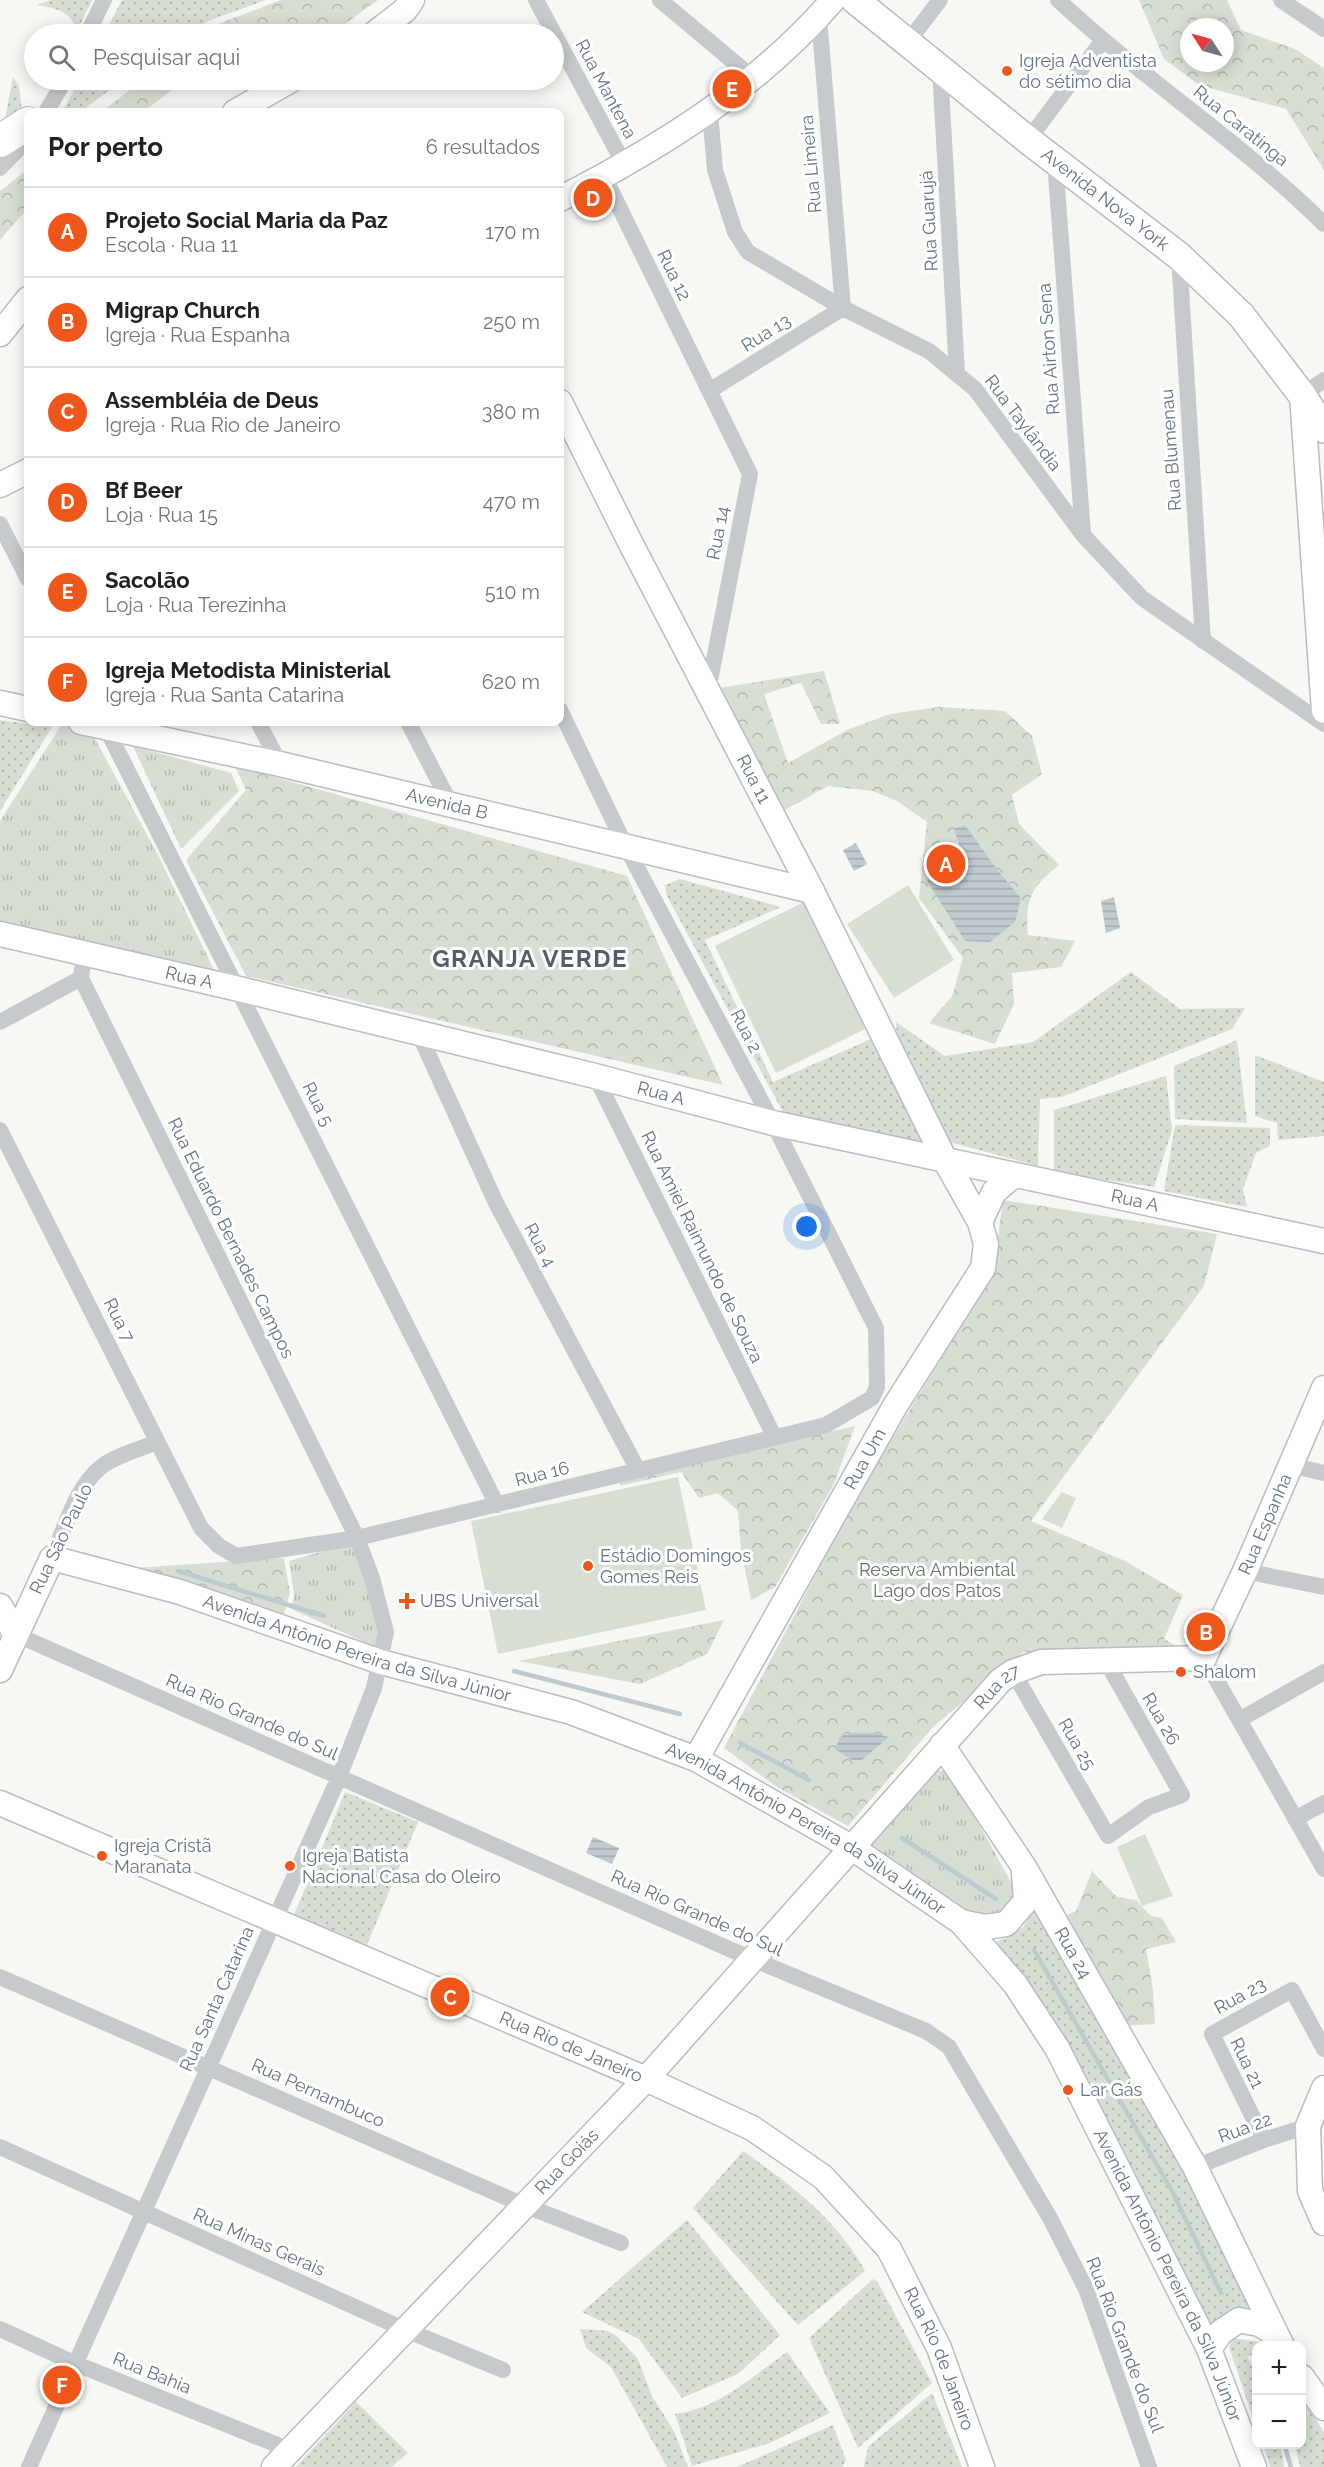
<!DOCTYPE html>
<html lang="pt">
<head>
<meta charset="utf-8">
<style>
	body { margin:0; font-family:Raleway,sans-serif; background:#f6f6f6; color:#202124 }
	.controls { position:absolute; right:18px; bottom:18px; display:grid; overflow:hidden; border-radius:12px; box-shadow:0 3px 15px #0003 }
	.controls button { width:54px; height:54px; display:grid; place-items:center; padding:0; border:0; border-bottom:2px solid #e0e0e0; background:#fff; color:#202124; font:30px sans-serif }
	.compass { position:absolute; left:1180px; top:18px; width:54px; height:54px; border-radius:50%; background:#fff; box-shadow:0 3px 15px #0003; rotate:306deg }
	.you { position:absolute; left:807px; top:1227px; width:21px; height:21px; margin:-15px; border:4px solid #fff; border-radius:50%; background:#1a73e8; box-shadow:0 0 0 9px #1a73e833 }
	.badge { display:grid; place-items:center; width:39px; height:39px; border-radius:50%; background:#ef571a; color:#fff; font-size:20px; font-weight:700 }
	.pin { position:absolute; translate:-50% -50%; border:3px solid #fff; box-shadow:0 2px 6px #0006 }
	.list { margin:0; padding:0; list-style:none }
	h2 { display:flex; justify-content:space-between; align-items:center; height:78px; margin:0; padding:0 24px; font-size:26px }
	h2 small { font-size:20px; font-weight:400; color:#757577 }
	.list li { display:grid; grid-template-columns:39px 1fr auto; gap:18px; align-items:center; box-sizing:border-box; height:90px; padding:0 24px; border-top:2px solid #e0e0e0 }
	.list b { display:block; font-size:22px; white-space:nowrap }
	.list p { margin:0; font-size:20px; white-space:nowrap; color:#757577 }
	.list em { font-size:20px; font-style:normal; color:#757577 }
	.icon { flex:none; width:33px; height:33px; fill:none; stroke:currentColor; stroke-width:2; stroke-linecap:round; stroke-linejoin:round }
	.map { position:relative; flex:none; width:1324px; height:2467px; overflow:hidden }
	.search { position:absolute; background:#fff; box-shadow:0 3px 15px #0003; left:24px; top:24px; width:540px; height:66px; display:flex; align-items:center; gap:15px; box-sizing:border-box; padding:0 21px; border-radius:33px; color:#757577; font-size:22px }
	.panel { position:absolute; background:#fff; box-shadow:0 3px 15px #0003; left:24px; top:108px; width:540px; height:618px; border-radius:12px }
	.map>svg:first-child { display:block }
</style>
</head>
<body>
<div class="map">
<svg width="1324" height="2467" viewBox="0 0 1324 2467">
	<defs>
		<pattern id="grass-dots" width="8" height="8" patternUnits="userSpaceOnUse" patternTransform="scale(1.5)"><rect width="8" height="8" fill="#d7dfd4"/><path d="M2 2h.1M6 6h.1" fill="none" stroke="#b2b9b2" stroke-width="1.8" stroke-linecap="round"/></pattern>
		<pattern id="forest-crowns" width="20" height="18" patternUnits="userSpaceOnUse" patternTransform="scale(1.5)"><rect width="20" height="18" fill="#d7dfd4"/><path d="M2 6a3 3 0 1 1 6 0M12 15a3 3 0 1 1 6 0" fill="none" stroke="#b2b9b2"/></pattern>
		<pattern id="park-tufts" width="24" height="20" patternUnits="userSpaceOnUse" patternTransform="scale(1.5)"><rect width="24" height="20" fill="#d7dfd4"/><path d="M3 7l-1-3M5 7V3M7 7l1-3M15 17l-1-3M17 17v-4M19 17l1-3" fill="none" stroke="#b2b9b2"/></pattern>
		<pattern id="water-rules" width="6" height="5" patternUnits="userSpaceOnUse" patternTransform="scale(1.5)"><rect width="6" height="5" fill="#bfcacf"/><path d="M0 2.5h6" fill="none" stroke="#9fa9ae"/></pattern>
	</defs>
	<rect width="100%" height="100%" fill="#f7f7f3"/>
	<path fill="url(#grass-dots)" d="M 51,0 L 92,0 L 77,31 C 71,11 56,8 36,5 Z
		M 122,0 L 266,0 L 208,21 L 187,34 L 104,34 Z
		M 13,77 L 19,86 L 22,110 L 5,119 Z
		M 80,80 L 123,80 L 80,112 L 62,112 Z
		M 0,720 L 52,727 L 0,811 Z
		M 680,879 L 781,907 L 705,940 L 773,1082 L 871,1039 L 922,1142 L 784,1114 L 667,896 L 665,885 Z
		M 1131,972 L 1180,1009 L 1245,1008 L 1232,1029 L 1062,1097 L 1040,1099 L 1038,1166 L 949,1142 L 897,1039 L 896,1022 L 945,1056 L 1033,1042 Z
		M 1237,1040 L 1247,1123 L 1175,1119 L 1174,1066 Z
		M 1255,1055 L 1324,1082 L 1324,1136 L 1278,1140 L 1277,1123 L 1255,1116 Z
		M 1166,1076 L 1172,1130 L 1154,1187 L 1054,1172 L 1054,1110 Z
		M 1175,1125 L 1270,1128 L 1270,1146 L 1256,1153 L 1243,1189 L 1247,1207 L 1164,1191 Z
		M 345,1792 L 418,1822 L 367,1945 L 294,1915 Z
		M 1035,1909 L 1192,2181 L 1255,2314 L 1223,2316 L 1207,2325 L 995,1943 L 1023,1927 Z
		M 743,2151 C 790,2184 837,2219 865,2271 L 798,2325 L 693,2208 Z
		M 687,2220 L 780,2335 L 738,2374 L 682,2398 L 639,2339 L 582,2312 Z
		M 873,2279 L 877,2281 L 932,2383 L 858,2448 L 809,2338 Z
		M 580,2329 L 608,2331 L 618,2337 L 638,2359 L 652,2396 L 675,2433 L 688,2467 L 667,2467 L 611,2367 L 586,2348 Z
		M 1232,2338 L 1262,2342 L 1265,2345 L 1256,2346 L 1256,2354 L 1247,2356 L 1256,2375 L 1256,2427 L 1229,2347 Z
		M 787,2352 L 830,2413 L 770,2443 L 692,2466 L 675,2414 C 718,2409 753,2376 787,2352 Z
		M 932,2393 L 962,2467 L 864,2467 L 868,2447 Z
		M 1302,2400 L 1324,2432 L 1324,2467 L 1300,2467 L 1295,2445 L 1302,2444 Z
		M 356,2402 L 408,2453 L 391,2467 L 296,2467 Z
		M 833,2425 L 846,2460 L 842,2467 L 737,2467 Z
		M 1263,2445 L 1281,2445 L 1284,2467 L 1270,2467 Z"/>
	<path fill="url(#forest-crowns)" fill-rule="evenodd" d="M 281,0 L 378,0 L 331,34 L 201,34 L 213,26 Z
		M 1139,0 L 1227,0 L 1241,30 L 1295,49 L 1324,68 L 1324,170 L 1286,109 L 1199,85 L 1164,59 ZM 1189,27 L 1225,27 L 1225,63 L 1189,63 Z
		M 143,80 L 185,80 L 143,112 L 101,112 Z
		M 28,169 L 28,208 L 0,240 L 0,191 Z
		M 824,671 L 840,724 L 821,724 L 801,683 L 764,694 L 788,763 L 847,730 L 890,714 L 939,707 L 1005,711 L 1032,736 L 1042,774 L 1012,795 L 1019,824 L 1059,865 C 1031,887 1025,899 1028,935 L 1075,941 L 1061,967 L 1012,973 L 1014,1004 L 995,1044 L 929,1023 L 952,996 L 963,958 L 919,898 L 927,822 L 897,801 L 873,791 L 828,786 L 783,811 L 719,688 Z
		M 235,766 L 627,876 L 723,1085 L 246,976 L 186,860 L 246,790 Z
		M 1003,1200 L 1217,1234 L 1204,1286 L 1031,1521 L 1125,1561 L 1183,1595 L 1164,1639 L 1184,1650 L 1023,1652 L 934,1726 L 848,1826 L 777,1787 L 724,1748 L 859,1493 L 993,1273 Z
		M 855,1426 L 834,1484 L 775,1587 L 751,1600 L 741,1550 L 738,1511 L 718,1493 L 699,1498 L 681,1472 L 620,1486 L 619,1480 Z
		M 284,1558 L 290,1593 L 283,1617 L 134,1568 Z
		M 724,1620 L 707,1654 L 640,1684 L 518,1661 Z
		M 1092,1871 L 1117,1897 L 1136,1900 L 1151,1916 L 1162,1918 L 1176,1942 L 1146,1949 L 1153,1989 L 1155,2024 L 1121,2026 L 1060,1918 L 1076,1911 Z"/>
	<path fill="url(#park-tufts)" d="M 62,724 L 93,735 L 160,859 L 216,974 L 0,925 L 0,821 Z
		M 133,746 L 231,773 L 239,791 L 181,849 Z
		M 354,1542 L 384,1623 L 380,1649 L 291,1609 L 294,1596 L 289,1561 Z
		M 935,1770 L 943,1771 L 953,1777 L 1012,1884 L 1014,1898 L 1004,1915 L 979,1918 L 872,1845 L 871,1842 Z"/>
	<path fill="#d7dfd4" d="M 908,885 L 954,960 L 894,998 L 847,924 Z
		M 804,902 L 865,1029 L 776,1073 L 715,946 Z
		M 678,1477 L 706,1610 L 498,1654 L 471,1521 Z
		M 1062,1492 L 1076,1498 L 1062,1528 L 1042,1519 Z
		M 1145,1834 L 1173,1896 L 1142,1906 L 1117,1847 Z"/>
	<path fill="url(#water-rules)" d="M 965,825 L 998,871 L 1021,898 L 1015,922 L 990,942 L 965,941 L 927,881 L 933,864 L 961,850 L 954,829 Z
		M 856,843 L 867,864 L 854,871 L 843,850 Z
		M 1114,897 L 1120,928 L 1106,933 L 1101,901 Z
		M 852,1733 L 873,1733 L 889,1737 L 862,1760 L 852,1760 L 835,1749 L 840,1737 Z
		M 593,1837 L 619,1848 L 612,1864 L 586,1853 Z"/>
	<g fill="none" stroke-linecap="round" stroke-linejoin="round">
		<path stroke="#bfcacf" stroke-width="4.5" d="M 178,1571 L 324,1616
			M 514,1671 L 680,1714
			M 740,1743 L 809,1780
			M 902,1838 L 996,1899
			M 1034,1950 L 1173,2193 L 1221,2293
			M 1284,2444 L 1291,2467"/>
		<g stroke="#b8bdc2" stroke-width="27">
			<g id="secondary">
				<path d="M 374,34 L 405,10 L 412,0"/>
				<path d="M 235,112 L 291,80"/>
				<path d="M 560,199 C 661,147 758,87 833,0"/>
				<path d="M 0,334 L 28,299"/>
				<path d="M 1302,395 L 1324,711"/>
				<path id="s1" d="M 560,402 L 630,542 L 812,891 L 945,1160 L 980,1222 L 986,1244 L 983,1268 L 895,1406 L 696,1759"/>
				<path d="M 0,485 L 28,471"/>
				<path d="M 0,703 L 28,709"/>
				<path id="s2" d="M 81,722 L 280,764 L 812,891"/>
				<path id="s3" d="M 0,934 L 239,989 L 595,1076 L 773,1123 L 1324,1241"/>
				<path d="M 980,1222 L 994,1192 L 1014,1175"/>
				<path d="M 0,1606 L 15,1634"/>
				<path id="s4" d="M 0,1670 L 52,1558 L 180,1592 L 381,1662 L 571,1712 L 696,1759 L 851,1847 L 961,1922 L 1015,1984 L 1057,2048 L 1209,2349 L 1254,2467"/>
				<path id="s5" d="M 942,1745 L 1024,1867 L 1195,2167 L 1282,2346"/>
				<path id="s6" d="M 0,1803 L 646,2079 L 752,2128 L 823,2177 L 889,2249 L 939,2348 L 982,2467"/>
				<path d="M 961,1922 L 985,1927 L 1006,1924 L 1026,1901 L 1024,1873"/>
				<path d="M 1324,2088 L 1308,2126 L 1310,2191 L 1324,2223"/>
				<path d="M 1209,2349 L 1221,2332 L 1239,2320 L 1259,2324 L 1274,2333"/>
				<path d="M 1302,2377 L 1324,2408"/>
				<path id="s7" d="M 274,2467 L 646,2079 L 1001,1680 L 1013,1672 L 1041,1662 L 1204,1658 L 1245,1571 L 1324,1388"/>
			</g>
		</g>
		<g stroke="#b7bbbf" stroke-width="30">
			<g id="primary">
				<path id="s8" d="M 855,0 L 1028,140 L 1179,256 L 1241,315 L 1302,395 L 1324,429"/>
			</g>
		</g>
		<g stroke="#b8bcbf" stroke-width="34">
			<path id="highway" d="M 0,141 L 28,123"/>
		</g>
		<path stroke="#c6cacd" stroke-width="16" d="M 536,0 L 625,166
			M 660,0 L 753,78
			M 1058,0 C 1143,79 1242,143 1324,224
			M 1281,0 L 1324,29
			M 819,17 L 843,308
			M 87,34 L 104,0
			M 908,42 L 940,0
			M 940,68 L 957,373
			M 46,112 L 65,80
			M 710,112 L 715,170 L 735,232 L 748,252 L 843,308 L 929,351 L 975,389 L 1083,535 L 1142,598 L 1324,724
			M 1028,140 L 1103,40
			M 1055,161 L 1083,534
			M 0,168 L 28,139
			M 604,176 L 750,474 L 708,691
			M 1179,256 L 1203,641
			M 709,391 L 843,308
			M 1302,395 L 1324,380
			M 0,524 L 28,579
			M 103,722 L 497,1505
			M 258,722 L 280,764
			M 408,722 L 451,805
			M 0,1022 L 81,978
			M 419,1034 L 496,1203 L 638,1470
			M 595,1076 L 774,1436
			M 0,1130 L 201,1528 L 219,1546 L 236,1556 L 357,1538 L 826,1425 L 872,1398 L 877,1387 L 876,1328 L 773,1123 L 626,847 L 560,710
			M 1290,1465 L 1324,1473
			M 52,1558 C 65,1528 75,1488 101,1467 C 114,1456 141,1449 157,1442
			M 1245,1571 L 1324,1587
			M 8,1631 L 752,1959 L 926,2031 L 949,2047 L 1050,2218 L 1086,2289 L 1149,2467
			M 1204,1658 L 1324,1869
			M 1013,1672 L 1108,1836 L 1149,1807 L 1182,1795 L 1106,1661
			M 1239,1720 L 1324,1672
			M 1295,1819 L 1324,1803
			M 0,1977 L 526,2206 L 621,2243
			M 1264,2140 L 1212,2034 L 1292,1990 L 1324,2049
			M 0,2147 L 406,2330 L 503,2370
			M 1195,2167 L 1264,2140 L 1308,2126
			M 0,2329 L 74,2363 L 290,2450
			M 29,2467 L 339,1777 L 374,1688 L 386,1632 L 372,1578 L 357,1538 L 81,978 L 84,953"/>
		<use href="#secondary" stroke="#fff" stroke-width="24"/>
		<use href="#primary" stroke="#fff" stroke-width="27"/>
		<use href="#highway" stroke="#fff" stroke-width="32"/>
	</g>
	<g fill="#ef571a" stroke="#fff" stroke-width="2">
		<circle cx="1007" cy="71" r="6"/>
		<circle cx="588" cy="1566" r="6"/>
		<path d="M404 1592h6v6h6v6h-6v6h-6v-6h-6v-6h6z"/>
		<circle cx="1181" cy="1672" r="6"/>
		<circle cx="102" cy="1856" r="6"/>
		<circle cx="290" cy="1866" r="6"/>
		<circle cx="1068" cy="2090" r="6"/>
	</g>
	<g text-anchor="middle" stroke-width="6" stroke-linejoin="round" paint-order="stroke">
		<g font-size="18" fill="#637586" stroke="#fff" text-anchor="start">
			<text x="1019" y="67">Igreja Adventista<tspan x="1019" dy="21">do sétimo dia</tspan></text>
			<text x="600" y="1562">Estádio Domingos<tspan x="600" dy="21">Gomes Reis</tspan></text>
			<text x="420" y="1607">UBS Universal</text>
			<text x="1193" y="1678">Shalom</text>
			<text x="114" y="1852">Igreja Cristã<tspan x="114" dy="21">Maranata</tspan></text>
			<text x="302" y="1862">Igreja Batista<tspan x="302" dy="21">Nacional Casa do Oleiro</tspan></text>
			<text x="1080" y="2096">Lar Gás</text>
		</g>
		<g font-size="18" fill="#637586" stroke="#fff">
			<text transform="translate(606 89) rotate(62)" y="6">Rua Mantena</text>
			<text transform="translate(1241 126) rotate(39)" y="6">Rua Caratinga</text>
			<text transform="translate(811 164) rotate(-95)" y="6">Rua Limeira</text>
			<text dy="6" stroke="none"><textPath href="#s8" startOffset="320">Avenida Nova York</textPath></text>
			<text transform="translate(929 221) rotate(-93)" y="6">Rua Guarujá</text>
			<text transform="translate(674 275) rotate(64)" y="6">Rua 12</text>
			<text transform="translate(766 333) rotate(-32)" y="6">Rua 13</text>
			<text transform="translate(1049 349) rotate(-94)" y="6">Rua Airton Sena</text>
			<text transform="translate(1023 423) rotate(53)" y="6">Rua Taylândia</text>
			<text transform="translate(1171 450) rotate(-94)" y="6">Rua Blumenau</text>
			<text transform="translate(718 533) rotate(-79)" y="6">Rua 14</text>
			<text dy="6" stroke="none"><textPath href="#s1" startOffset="424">Rua 11</textPath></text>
			<text dy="6" stroke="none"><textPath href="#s2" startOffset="375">Avenida B</textPath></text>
			<text dy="6" stroke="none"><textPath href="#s3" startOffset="194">Rua A</textPath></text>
			<text transform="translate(746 1031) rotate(62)" y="6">Rua 2</text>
			<text dy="6" stroke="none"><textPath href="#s3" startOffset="680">Rua A</textPath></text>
			<text transform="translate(318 1104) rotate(63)" y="6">Rua 5</text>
			<text dy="6" stroke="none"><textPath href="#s3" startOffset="1166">Rua A</textPath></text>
			<text transform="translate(231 1238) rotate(64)" y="6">Rua Eduardo Bernades Campos</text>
			<text transform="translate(540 1245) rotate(62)" y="6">Rua 4</text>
			<text transform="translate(702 1247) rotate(64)" y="6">Rua Amiel Raimundo de Souza</text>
			<text transform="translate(119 1320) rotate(63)" y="6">Rua 7</text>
			<text transform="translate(865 1459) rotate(-61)" y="6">Rua Um</text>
			<text transform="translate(542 1474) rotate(-14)" y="6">Rua 16</text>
			<text dy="6" stroke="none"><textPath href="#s7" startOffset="1426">Rua Espanha</textPath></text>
			<text transform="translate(61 1539) rotate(-64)" y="6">Rua São Paulo</text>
			<text dy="6" stroke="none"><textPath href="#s4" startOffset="442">Avenida Antônio Pereira da Silva Júnior</textPath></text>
			<text dy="6" stroke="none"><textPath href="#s7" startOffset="1064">Rua 27</textPath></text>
			<text transform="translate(252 1717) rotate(24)" y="6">Rua Rio Grande do Sul</text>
			<text transform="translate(1161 1719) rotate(60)" y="6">Rua 26</text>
			<text transform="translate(1077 1744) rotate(60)" y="6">Rua 25</text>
			<text dy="6" stroke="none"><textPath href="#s4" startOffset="928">Avenida Antônio Pereira da Silva Júnior</textPath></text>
			<text transform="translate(697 1913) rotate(24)" y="6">Rua Rio Grande do Sul</text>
			<text dy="6" stroke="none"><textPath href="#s5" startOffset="246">Rua 24</textPath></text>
			<text transform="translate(1240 1996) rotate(-29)" y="6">Rua 23</text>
			<text transform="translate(217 1999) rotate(-66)" y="6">Rua Santa Catarina</text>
			<text dy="6" stroke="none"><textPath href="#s6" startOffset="621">Rua Rio de Janeiro</textPath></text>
			<text transform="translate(1247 2063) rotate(64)" y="6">Rua 21</text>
			<text transform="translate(318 2093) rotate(24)" y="6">Rua Pernambuco</text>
			<text transform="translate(1245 2128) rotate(-20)" y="6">Rua 22</text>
			<text dy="6" stroke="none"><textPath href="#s7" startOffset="423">Rua Goiás</textPath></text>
			<text transform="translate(259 2242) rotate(24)" y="6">Rua Minas Gerais</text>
			<text dy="6" stroke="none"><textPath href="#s4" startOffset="1522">Avenida Antônio Pereira da Silva Júnior</textPath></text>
			<text transform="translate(1125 2345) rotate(69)" y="6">Rua Rio Grande do Sul</text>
			<text dy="6" stroke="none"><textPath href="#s6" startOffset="1124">Rua Rio de Janeiro</textPath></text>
			<text transform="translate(152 2373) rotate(22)" y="6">Rua Bahia</text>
		</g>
		<g font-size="18" fill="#63785f" stroke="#fff">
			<text x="937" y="1576">Reserva Ambiental<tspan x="937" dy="21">Lago dos Patos</tspan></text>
		</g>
		<g font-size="24" font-weight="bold" letter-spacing="1.5" fill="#525f6b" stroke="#fff">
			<text x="530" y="967">GRANJA VERDE</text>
		</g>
	</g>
</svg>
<div class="controls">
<button>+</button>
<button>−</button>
</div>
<svg class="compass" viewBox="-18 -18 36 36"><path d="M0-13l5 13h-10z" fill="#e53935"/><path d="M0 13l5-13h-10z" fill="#757577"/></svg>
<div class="you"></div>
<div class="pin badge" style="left:946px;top:864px">A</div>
<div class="pin badge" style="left:1206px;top:1632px">B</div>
<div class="pin badge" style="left:450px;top:1997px">C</div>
<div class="pin badge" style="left:593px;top:198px">D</div>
<div class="pin badge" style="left:732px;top:89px">E</div>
<div class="pin badge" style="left:62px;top:2385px">F</div>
<div class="search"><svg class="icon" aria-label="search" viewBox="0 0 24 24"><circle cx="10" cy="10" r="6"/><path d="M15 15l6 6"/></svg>Pesquisar aqui</div>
<section class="panel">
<h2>Por perto<small>6 resultados</small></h2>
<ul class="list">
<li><span class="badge">A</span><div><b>Projeto Social Maria da Paz</b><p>Escola · Rua 11</p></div><em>170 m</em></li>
<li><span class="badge">B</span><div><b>Migrap Church</b><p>Igreja · Rua Espanha</p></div><em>250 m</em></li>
<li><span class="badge">C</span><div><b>Assembléia de Deus</b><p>Igreja · Rua Rio de Janeiro</p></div><em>380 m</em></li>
<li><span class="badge">D</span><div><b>Bf Beer</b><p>Loja · Rua 15</p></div><em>470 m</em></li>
<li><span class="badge">E</span><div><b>Sacolão</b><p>Loja · Rua Terezinha</p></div><em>510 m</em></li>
<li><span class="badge">F</span><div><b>Igreja Metodista Ministerial</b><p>Igreja · Rua Santa Catarina</p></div><em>620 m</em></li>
</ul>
</section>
</div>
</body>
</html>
